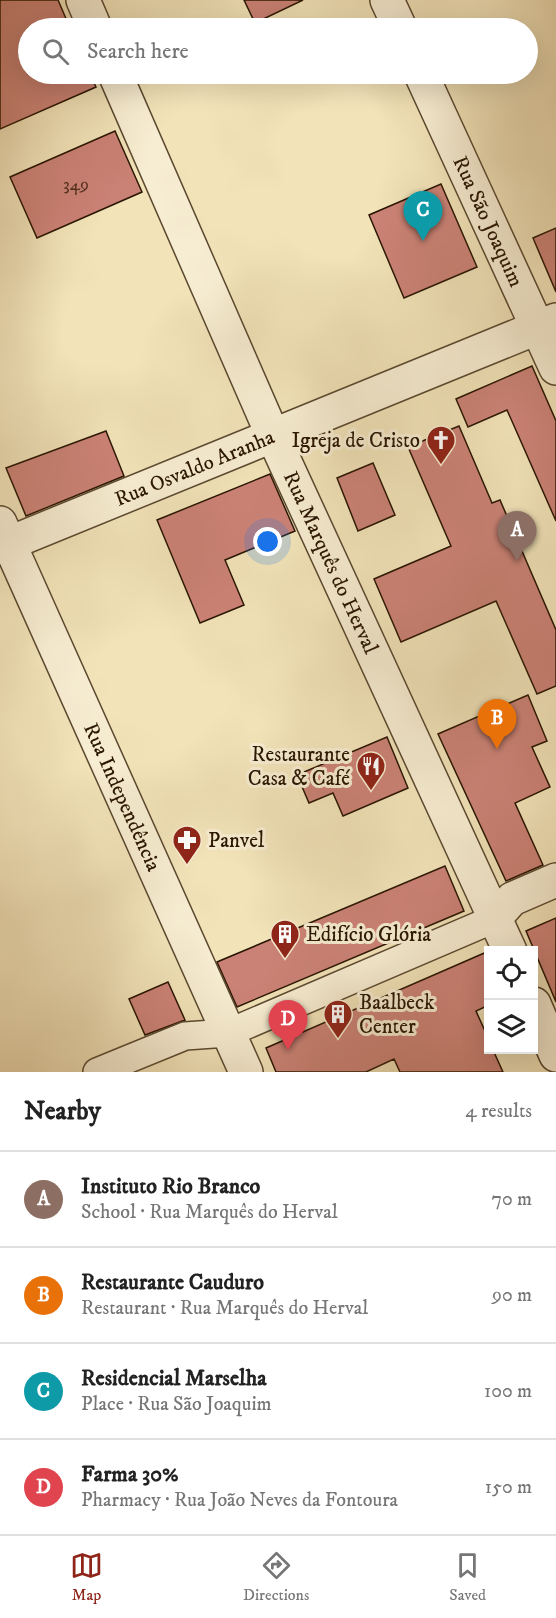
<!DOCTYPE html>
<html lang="en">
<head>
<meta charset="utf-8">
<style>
	body { margin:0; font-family:"IM FELL DW Pica",serif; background:#f2f2f2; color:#222 }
	.controls { position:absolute; right:18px; bottom:18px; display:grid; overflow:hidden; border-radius:0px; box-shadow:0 6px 24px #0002 }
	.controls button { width:54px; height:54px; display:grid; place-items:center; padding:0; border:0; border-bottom:2px solid #e0e0e0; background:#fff; color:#222; font:30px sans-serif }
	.you { position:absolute; left:268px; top:542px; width:21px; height:21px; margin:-15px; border:4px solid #fff; border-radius:50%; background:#1a73e8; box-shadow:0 0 0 9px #1a73e833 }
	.badge { display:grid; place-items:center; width:39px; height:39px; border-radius:50%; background:#8f2418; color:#fff; font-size:20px; font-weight:700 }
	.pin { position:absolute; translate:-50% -50px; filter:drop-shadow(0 2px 3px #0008) }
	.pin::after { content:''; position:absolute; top:32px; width:21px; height:18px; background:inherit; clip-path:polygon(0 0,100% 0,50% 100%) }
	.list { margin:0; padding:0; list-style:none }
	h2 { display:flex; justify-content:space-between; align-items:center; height:78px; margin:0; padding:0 24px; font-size:26px }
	h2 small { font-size:20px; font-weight:400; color:#767676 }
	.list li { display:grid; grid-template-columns:39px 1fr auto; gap:18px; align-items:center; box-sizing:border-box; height:96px; padding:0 24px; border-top:2px solid #e0e0e0 }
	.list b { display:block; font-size:22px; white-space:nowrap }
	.list p { margin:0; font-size:20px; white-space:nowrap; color:#767676 }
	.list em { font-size:20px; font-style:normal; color:#767676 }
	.icon { flex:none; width:33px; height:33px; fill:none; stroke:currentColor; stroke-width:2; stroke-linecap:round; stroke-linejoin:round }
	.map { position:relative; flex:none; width:556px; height:1072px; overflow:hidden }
	.search { position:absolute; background:#fff; box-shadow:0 6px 24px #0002; left:18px; right:18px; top:18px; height:66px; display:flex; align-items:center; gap:15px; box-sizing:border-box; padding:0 21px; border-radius:33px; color:#767676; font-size:22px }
	.sheet { height:462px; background:#fff }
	nav { display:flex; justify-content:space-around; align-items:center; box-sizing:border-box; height:84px; border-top:2px solid #e0e0e0; background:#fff; font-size:16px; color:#767676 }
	nav a { display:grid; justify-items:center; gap:3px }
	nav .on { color:#8f2418 }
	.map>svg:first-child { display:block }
</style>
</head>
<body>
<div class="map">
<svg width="556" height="1072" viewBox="0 0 556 1072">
	<rect width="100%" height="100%" fill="#f2e3b9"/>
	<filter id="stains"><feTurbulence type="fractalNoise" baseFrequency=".00333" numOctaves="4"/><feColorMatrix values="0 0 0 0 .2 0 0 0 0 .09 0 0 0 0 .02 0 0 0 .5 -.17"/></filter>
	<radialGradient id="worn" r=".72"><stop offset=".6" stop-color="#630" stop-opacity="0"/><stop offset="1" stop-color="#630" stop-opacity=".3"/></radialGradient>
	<path fill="#cb8276" stroke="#291501" stroke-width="1.5" d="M 0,0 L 58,0 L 70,28 L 28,28 L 28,74 L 90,74 L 96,87 L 0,129 Z
		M 244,0 L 303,0 L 255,23 Z
		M 115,131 L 142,192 L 37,238 L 10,177 Z
		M 441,184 L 477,267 L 404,298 L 369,215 Z
		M 556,228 L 556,292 L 533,238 Z
		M 532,366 L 556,421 L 556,521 L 507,410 L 468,427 L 456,399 Z
		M 459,426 L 492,503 L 500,500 L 556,630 L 556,686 L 537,694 L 496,601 L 401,642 L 374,579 L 451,546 L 408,447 Z
		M 106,431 L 124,476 L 26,516 L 6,468 Z
		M 373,463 L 395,515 L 358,531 L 337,478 Z
		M 270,474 L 295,531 L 225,560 L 244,605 L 200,623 L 157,520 Z
		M 528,695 L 547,741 L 532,747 L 550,787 L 515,803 L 543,865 L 506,881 L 438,734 Z
		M 387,737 L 408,788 L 343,816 L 333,793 L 309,803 L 297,775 Z
		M 445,866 L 464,911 L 237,1007 L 217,962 Z
		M 556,918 L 556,1002 L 526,931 Z
		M 489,951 L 489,1005 L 476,1011 L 489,1040 L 489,1050 L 493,1050 L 503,1072 L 400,1072 L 394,1059 L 366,1072 L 276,1072 L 266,1048 Z
		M 168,982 L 185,1020 L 145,1035 L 129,999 Z"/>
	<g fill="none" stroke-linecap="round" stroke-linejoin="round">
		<g stroke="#5b482f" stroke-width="30">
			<path id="minor" d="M 97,1072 L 185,1036 L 228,1033 L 494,919"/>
		</g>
		<g stroke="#5b482f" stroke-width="36">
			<g id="tertiary">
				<path d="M 83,0 L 95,28"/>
				<path d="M 387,0 L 400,28"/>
				<path id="s1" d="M 115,74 L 273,436 L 510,951"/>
				<path id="s2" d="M 421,74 L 556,368"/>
				<path id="s3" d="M 0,523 L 246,1072"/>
				<path id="s4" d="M 0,547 L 556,320"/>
				<path d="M 494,919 L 512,899 L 556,880"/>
				<path d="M 534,1004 L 556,1055"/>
			</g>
		</g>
		<use href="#minor" stroke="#f7edd2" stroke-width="27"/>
		<use href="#tertiary" stroke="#f7edd2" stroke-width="33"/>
	</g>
	<defs>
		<g id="church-pin" transform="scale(1.5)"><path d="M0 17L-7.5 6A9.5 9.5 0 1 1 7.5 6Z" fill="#8f2418" stroke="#f7edd2"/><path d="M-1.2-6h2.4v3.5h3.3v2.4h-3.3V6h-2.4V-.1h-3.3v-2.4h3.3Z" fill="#fff"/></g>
		<g id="restaurant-pin" transform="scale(1.5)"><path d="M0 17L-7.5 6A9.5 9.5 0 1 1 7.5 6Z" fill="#8f2418" stroke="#f7edd2"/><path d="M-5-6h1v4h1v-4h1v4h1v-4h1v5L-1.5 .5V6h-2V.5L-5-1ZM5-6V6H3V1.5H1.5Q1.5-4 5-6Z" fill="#fff"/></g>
		<g id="pharmacy-pin" transform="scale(1.5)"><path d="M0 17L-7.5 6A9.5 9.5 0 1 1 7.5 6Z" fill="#8f2418" stroke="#f7edd2"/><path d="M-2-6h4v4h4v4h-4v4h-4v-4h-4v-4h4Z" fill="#fff"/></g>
		<g id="building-pin" transform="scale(1.5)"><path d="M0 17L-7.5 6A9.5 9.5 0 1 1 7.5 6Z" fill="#8f2418" stroke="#f7edd2"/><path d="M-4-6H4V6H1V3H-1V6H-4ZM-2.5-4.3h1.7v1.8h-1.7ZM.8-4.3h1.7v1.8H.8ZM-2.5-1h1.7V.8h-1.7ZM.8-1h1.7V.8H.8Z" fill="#fff"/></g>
	</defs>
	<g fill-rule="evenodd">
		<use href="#church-pin" x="441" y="440"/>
		<use href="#restaurant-pin" x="371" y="766"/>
		<use href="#pharmacy-pin" x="187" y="840"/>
		<use href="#building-pin" x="285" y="934"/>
		<use href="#building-pin" x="338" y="1014"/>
	</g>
	<g text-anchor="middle" stroke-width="6" stroke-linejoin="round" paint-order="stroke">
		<g font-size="18" fill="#52301e">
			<text x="76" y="190">349</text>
		</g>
		<g font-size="21" fill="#291501" stroke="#f7edd2">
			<text dy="7" stroke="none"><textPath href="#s2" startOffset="162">Rua São Joaquim</textPath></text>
			<text dy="7" stroke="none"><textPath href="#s4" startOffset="210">Rua Osvaldo Aranha</textPath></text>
			<text dy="7" stroke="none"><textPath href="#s1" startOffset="534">Rua Marquês do Herval</textPath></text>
			<text dy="7" stroke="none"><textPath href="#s3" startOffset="300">Rua Independência</textPath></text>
		</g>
		<g font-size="21" fill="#291501" stroke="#f7edd2" text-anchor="start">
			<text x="420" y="447" text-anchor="end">Igreja de Cristo</text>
			<text x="350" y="761" text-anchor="end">Restaurante<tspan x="350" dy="24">Casa &amp; Café</tspan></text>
			<text x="208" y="847">Panvel</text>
			<text x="306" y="941">Edifício Glória</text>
			<text x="359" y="1009">Baalbeck<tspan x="359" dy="24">Center</tspan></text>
		</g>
	</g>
	<rect width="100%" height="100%" filter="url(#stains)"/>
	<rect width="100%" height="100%" fill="url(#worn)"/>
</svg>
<div class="controls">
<button><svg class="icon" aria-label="locate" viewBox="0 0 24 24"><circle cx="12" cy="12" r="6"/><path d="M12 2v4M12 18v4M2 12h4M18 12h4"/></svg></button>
<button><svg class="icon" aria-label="layers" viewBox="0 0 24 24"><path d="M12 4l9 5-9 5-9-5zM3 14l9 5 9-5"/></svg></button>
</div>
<div class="you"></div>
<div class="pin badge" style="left:517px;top:561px;background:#8d6e63">A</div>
<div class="pin badge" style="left:497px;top:749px;background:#e8710a">B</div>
<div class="pin badge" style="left:423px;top:241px;background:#0f9aa8">C</div>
<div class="pin badge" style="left:288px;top:1050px;background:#e0444e">D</div>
<div class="search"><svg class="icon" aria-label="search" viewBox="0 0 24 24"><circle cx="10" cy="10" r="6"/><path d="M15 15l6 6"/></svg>Search here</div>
</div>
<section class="sheet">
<h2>Nearby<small>4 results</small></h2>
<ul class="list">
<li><span class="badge" style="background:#8d6e63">A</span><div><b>Instituto Rio Branco</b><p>School · Rua Marquês do Herval</p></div><em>70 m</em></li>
<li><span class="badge" style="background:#e8710a">B</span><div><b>Restaurante Cauduro</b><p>Restaurant · Rua Marquês do Herval</p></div><em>90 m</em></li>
<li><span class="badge" style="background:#0f9aa8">C</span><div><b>Residencial Marselha</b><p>Place · Rua São Joaquim</p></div><em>100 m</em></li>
<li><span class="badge" style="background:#e0444e">D</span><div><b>Farma 30%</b><p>Pharmacy · Rua João Neves da Fontoura</p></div><em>150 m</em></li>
</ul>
</section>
<nav>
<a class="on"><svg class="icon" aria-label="map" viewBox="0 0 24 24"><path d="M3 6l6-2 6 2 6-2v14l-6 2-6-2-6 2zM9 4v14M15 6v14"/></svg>Map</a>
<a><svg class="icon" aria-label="directions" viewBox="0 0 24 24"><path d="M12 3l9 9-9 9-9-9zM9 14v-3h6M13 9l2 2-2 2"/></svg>Directions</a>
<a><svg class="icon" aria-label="saved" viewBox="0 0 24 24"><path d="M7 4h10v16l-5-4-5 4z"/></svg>Saved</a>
</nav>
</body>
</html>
